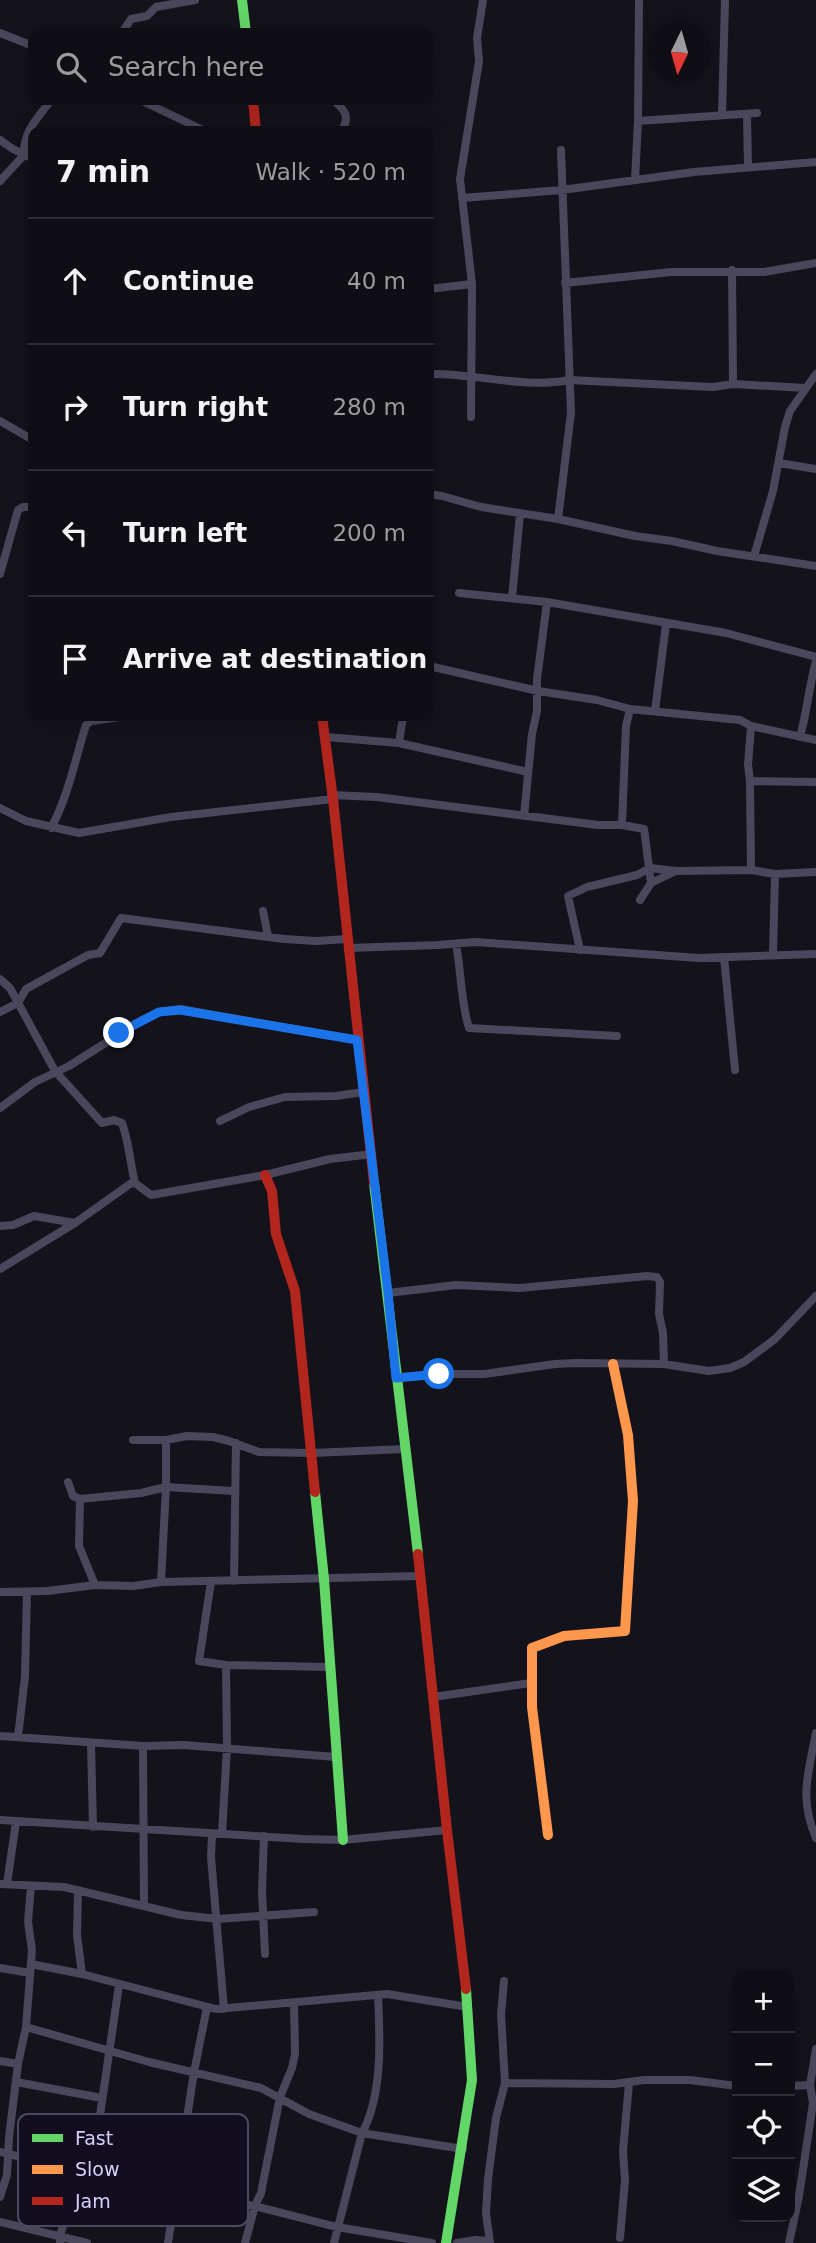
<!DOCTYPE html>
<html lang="en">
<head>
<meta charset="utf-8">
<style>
	body { margin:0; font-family:"DejaVu Sans",sans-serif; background:#1d1c22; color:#f1f3f6 }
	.controls { position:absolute; right:21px; bottom:21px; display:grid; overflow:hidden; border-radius:14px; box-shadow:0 7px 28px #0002 }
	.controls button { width:63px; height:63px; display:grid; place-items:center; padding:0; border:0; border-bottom:2px solid #2f2e34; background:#0f0e14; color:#f1f3f6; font:35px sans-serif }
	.compass { position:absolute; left:648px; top:21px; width:63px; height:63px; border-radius:50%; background:#0f0e14; box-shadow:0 7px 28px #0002; rotate:185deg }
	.stop { position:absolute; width:21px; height:21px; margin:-16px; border:5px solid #1a73e8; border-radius:50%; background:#fff }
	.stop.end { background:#1a73e8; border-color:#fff; box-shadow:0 2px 7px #0008 }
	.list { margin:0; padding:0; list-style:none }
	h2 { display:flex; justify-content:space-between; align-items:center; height:91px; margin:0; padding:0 28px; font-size:30px }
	h2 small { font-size:23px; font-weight:400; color:#9b9ca0 }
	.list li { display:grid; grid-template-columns:46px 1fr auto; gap:21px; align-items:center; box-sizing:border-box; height:126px; padding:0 28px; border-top:2px solid #2f2e34 }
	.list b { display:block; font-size:26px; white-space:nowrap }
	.list em { font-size:23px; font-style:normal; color:#9b9ca0 }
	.icon { flex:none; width:38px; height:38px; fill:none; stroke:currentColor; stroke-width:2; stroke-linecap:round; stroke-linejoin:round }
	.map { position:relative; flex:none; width:816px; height:2243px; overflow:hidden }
	.search { position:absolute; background:#0f0e14; box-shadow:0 7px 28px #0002; left:28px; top:28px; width:406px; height:77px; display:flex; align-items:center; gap:18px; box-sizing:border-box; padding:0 24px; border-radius:14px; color:#9b9ca0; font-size:26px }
	.panel { position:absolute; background:#0f0e14; box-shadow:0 7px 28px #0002; left:28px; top:126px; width:406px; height:595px; border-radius:14px }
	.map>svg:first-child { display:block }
</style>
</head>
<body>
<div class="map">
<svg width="816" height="2243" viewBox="0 0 816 2243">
	<rect width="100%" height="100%" fill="#14121b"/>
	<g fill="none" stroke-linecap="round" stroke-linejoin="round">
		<path stroke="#4a475c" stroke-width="8" d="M 0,33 L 33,46
			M 122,33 L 131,19 L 147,16 L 156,7 L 195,0
			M 140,100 L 205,131
			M 333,100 C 345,110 351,117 341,131
			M 747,114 L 748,167
			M 722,115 L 725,0
			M 638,121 L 757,113
			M 0,140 L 13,149 L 33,159
			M 635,180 L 638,121 L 639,0
			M 0,181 L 24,155 C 23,131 38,118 51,100
			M 462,198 L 562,190 L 694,172 L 816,162
			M 732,270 L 733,384
			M 565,283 L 671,272 L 764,272 L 816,263
			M 429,289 L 472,284
			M 429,374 C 475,373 524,389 569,380 L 713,387 L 733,384 L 805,388
			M 471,417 L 472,284 L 460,179 L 479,61 L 477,38 L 483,0
			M 0,421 L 33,440
			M 779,463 L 816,469
			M 429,494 L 442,496 L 481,507 L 558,519 L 635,536 L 672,541 L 717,551 L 816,566
			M 558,519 L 571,413 L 561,150
			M 754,556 L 773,491 L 785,427 L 790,411 L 816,374
			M 0,574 L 18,510 L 23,507 L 33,507
			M 459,593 L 547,602 L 726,633 L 816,657
			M 512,598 L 520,514
			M 429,666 L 538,691 L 597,700 L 630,709 L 740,720 L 751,726 L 816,740
			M 655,711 L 666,624
			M 326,737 L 399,743 L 528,772
			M 800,737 C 807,712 809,686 816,661
			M 399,743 L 403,716
			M 750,781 L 816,782
			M 331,795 L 377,797 L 598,825 L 622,825 L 644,829 L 651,883
			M 0,808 L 26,821 L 79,833 L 171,817 L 333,799
			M 524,816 L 532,734 L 537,711 L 537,679 L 547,602
			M 622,825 L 626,726 L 630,709
			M 51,828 C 68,797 75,760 86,725 L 91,721 L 128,716
			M 751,870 L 750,781 L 748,765 L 751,726
			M 640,900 L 651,883 L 676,871
			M 263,911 L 268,936
			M 456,944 C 461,970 461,1004 469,1028 L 617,1036
			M 348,948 L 438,945 L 475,942 L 699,958 L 816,954
			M 580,950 L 568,896 L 587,887 L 637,875 L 650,868 L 676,871 L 751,870 L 775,874 L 816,872
			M 773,955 L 775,874
			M 724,957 L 735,1070
			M 0,979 L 10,988 L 55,1071 L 102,1123 L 114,1120 L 122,1123 C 129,1142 130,1163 135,1183
			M 0,1012 L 18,1003 L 26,989 L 88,955 L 100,953 L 121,918 L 284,939 L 316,941 L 347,939
			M 0,1108 L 35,1082 L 69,1066 L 142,1020 L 159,1012 L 180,1009 L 357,1040
			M 220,1121 L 249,1107 L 285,1097 L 336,1096 L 363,1092
			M 0,1226 L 13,1225 L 34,1216 L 75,1223
			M 0,1269 L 75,1223 L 130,1184 L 135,1183 L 151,1195 L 265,1175 L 330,1159 L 372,1154
			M 388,1293 L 456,1285 L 520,1288 L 647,1276 L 657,1277 L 660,1282 L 659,1314 L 663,1333 L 664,1364
			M 396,1378 L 439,1374 L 484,1374 L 555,1364 L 576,1363 L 664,1364 L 709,1371 L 730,1368 L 744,1362 L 775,1339 L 816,1296
			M 133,1440 L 166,1440 L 187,1436 L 213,1437 L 229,1441 L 259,1452 L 312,1453 L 404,1449
			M 68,1482 L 73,1496 L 80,1499 L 141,1493 L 166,1487 L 234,1491
			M 80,1499 L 79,1546 L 95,1585
			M 234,1581 L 236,1443
			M 161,1582 L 166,1487 L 166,1440
			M 211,1582 L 199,1661 L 226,1665 L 329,1667
			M 0,1592 L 47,1591 L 95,1585 L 133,1586 L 161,1582 L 421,1576
			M 433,1697 L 531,1683
			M 816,1733 C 808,1774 799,1798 816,1838
			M 0,1736 L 143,1746 L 184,1745 L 336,1757
			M 18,1737 L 25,1676 L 27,1592
			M 91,1743 L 93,1827
			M 143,1746 L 144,1906
			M 0,1820 L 303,1839 L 343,1840 L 447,1830
			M 222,1833 L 227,1748 L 226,1665
			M 212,1835 L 211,1857 L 224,2009
			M 264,1836 L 262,1891 L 265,1954
			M 0,1884 L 64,1887 L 181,1915 L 218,1919 L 314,1912
			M 7,1884 L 16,1822
			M 78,1891 L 77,1935 L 82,1974
			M 31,1964 L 82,1974 L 216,2009 L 387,1994 L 468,2007
			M 0,1968 L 30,1973
			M 26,2027 L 149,2062 L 261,2088 L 309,2114 L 362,2133 L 463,2149
			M 0,2061 L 18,2064
			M 16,2082 L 102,2098
			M 505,2083 L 614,2084 L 644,2080 L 690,2080 L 737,2086
			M 790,2086 L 810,2085
			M 0,2152 L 175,2195 L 255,2206 L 337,2227 L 432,2243
			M 89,2173 L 97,2136 L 119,1985
			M 0,2197 L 7,2175 L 9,2137 L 18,2064 L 26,2027 L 32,1950 L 28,1922 L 31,1886
			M 0,2222 L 87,2243
			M 620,2238 L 625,2180 L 623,2151 L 629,2083
			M 60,2243 L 60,2236 L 79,2172
			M 168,2243 L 194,2072 L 207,2007
			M 245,2243 L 255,2206 L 261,2193 L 280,2097 L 292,2068 L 295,2054 L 294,2003
			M 334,2243 L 362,2133 C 383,2095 380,2037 378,1995
			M 457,2243 L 475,2240 L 488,2241
			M 490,2243 L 486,2213 L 488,2179 L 496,2118 L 505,2083 L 501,2014 L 504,1981
			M 789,2243 L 799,2196 L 813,2103 L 810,2085 L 816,2049"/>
		<path stroke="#63d668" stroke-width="10" d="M 242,0 L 246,33
			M 374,1183 L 418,1554
			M 315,1492 L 324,1579 L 343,1840
			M 446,2243 L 472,2080 L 466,1989"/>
		<path stroke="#ff974d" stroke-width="10" d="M 548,1835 L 532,1707 L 532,1648 L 564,1636 L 625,1631 L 633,1501 L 628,1435 L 613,1364"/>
		<path stroke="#b3261e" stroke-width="10" d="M 253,100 L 256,131
			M 322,716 L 333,799 L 374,1183
			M 265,1175 L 272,1191 L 276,1234 L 295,1291 L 315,1492
			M 418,1554 L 447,1830 L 466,1989"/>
	</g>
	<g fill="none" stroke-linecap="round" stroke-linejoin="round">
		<path stroke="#1a73e8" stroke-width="9" d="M 119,1033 L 159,1012 L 180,1010 L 357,1040 L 388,1293 L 396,1378 L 439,1374"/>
	</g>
	<rect x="18" y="2114" width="230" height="112" rx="10" fill="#120e1f" stroke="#4d4861" stroke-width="2"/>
	<rect x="32" y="2134" width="31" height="8" fill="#63d668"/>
	<rect x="32" y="2165" width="31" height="9" fill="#ff974d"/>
	<rect x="32" y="2197" width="31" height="8" fill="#b3261e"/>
	<g font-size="19" fill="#d8cffc">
		<text x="75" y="2145">Fast</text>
		<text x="75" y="2176">Slow</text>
		<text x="75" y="2208">Jam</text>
	</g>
</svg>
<div class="controls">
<button>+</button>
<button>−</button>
<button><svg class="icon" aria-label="locate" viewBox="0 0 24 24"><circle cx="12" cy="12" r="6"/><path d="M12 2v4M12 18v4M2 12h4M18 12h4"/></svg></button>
<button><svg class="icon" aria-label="layers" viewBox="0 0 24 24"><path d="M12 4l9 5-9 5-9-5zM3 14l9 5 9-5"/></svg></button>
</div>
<svg class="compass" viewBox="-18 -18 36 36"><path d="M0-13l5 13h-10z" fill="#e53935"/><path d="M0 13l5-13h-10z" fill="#9b9ca0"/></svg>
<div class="stop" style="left:439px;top:1374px"></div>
<div class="stop end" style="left:119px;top:1033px"></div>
<div class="search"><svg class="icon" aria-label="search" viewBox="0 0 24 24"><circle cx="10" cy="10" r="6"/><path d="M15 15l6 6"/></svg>Search here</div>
<section class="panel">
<h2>7 min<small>Walk · 520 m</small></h2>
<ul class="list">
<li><svg class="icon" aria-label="ahead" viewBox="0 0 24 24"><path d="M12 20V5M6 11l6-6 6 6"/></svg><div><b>Continue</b></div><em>40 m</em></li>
<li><svg class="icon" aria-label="right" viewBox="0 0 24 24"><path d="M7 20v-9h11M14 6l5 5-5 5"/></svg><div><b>Turn right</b></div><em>280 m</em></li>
<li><svg class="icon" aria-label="left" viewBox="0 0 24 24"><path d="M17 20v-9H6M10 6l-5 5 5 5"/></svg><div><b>Turn left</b></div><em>200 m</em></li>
<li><svg class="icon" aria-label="arrive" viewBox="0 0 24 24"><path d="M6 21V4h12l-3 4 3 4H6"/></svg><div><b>Arrive at destination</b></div></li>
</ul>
</section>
</div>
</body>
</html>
